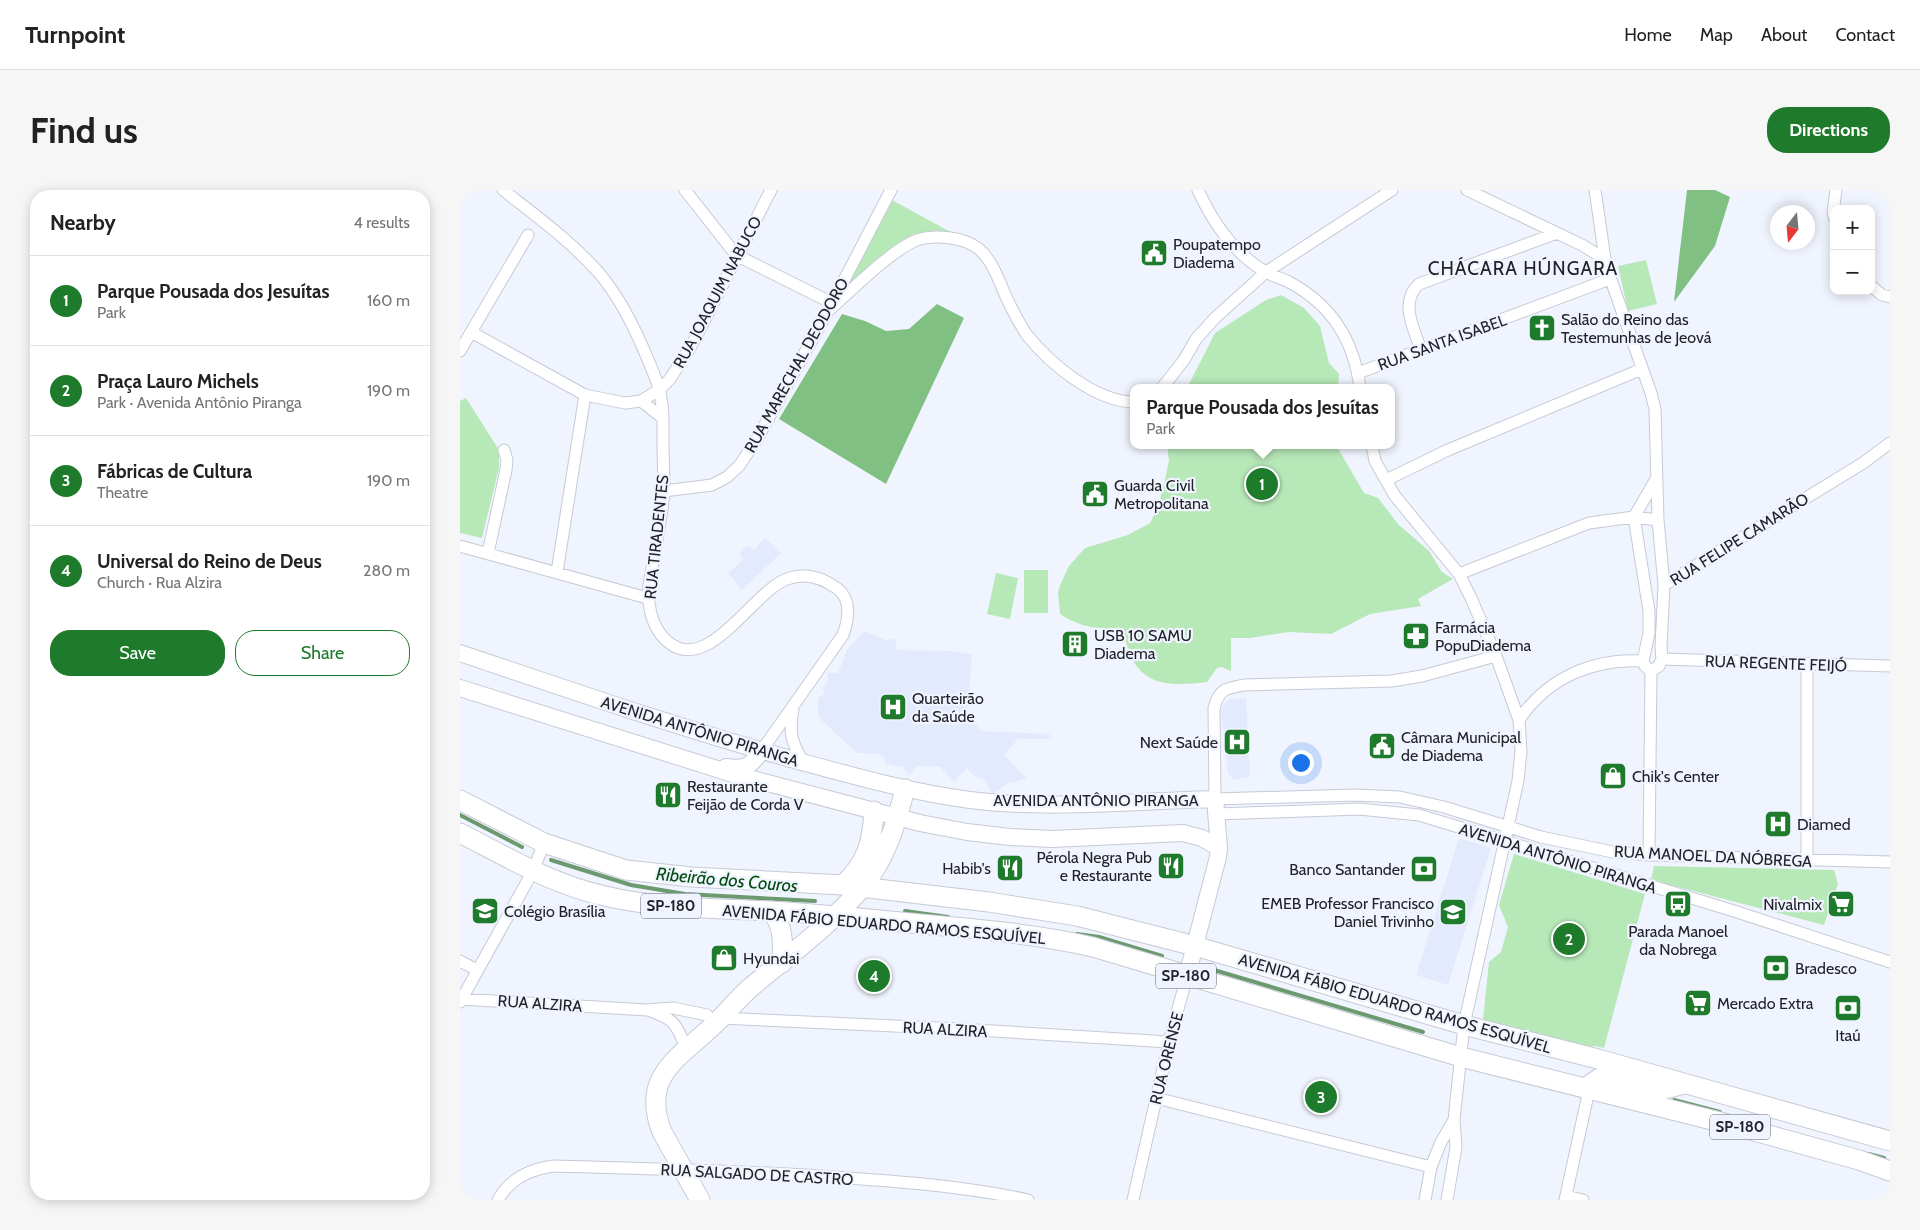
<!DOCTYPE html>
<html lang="en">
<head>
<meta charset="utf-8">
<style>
	body { margin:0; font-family:Cabin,sans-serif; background:#f6f6f6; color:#222 }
	.controls { position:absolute; right:15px; top:15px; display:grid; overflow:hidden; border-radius:10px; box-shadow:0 2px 12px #0003 }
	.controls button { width:45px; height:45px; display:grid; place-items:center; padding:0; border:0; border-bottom:1px solid #e0e0e0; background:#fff; color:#222; font:25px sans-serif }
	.compass { position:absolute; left:1310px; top:15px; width:45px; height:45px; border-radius:50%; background:#fff; box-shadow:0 2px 12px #0003; rotate:196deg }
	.you { position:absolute; left:840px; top:572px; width:18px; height:18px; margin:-12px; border:4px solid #fff; border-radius:50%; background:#1a73e8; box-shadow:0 0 0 8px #1a73e833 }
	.badge { display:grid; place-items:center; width:32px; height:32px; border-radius:50%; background:#1e7b2b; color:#fff; font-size:16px; font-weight:700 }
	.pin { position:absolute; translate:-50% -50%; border:2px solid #fff; box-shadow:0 1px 5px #0006 }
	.popup { position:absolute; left:670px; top:194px; width:265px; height:65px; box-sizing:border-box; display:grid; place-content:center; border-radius:10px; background:#fff; filter:drop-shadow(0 1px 4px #0005); font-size:16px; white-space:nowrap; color:#767676 }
	.popup b { font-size:19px; color:#222 }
	.popup::after { content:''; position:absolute; left:50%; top:100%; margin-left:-10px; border:10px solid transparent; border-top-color:#fff }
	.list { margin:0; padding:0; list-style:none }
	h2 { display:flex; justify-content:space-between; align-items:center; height:65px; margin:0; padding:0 20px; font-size:21px }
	h2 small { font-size:16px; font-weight:400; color:#767676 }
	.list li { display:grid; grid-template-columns:32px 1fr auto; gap:15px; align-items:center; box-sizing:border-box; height:90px; padding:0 20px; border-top:1px solid #e0e0e0 }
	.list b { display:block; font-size:19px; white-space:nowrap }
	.list p { margin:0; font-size:16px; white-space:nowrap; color:#767676 }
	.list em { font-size:16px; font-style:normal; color:#767676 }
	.actions { display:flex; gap:10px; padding:15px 20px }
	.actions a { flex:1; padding:11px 0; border:1px solid #1e7b2b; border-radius:20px; text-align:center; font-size:18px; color:#1e7b2b }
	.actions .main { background:#1e7b2b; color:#fff }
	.map { position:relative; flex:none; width:1430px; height:1010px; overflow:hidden; border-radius:20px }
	header { display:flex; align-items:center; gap:30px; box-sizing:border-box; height:70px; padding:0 25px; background:#fff; border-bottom:1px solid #e0e0e0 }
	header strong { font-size:24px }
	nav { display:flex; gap:28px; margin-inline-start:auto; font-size:18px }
	.intro { display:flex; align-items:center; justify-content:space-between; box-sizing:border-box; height:120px; padding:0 30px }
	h1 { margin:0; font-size:35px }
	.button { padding:12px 22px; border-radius:20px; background:#1e7b2b; color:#fff; font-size:18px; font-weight:700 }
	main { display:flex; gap:30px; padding:0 30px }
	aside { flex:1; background:#fff; border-radius:20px; box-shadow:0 2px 12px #0003 }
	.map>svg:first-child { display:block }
</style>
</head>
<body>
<header>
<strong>Turnpoint</strong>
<nav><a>Home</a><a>Map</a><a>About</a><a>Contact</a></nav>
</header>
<div class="intro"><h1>Find us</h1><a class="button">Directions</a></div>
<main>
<aside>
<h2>Nearby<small>4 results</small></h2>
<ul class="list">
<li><span class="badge">1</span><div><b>Parque Pousada dos Jesuítas</b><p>Park</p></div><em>160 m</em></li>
<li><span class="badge">2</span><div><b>Praça Lauro Michels</b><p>Park · Avenida Antônio Piranga</p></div><em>190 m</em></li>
<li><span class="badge">3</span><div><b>Fábricas de Cultura</b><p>Theatre</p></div><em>190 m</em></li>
<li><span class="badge">4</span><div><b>Universal do Reino de Deus</b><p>Church · Rua Alzira</p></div><em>280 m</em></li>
</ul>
<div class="actions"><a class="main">Save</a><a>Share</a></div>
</aside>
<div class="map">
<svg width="1430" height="1010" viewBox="0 0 1430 1010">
	<rect width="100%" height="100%" fill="#f0f4fe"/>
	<path fill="#e3eafd" d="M 305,348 L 321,363 L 282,400 L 268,383 L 284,369 L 279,364 L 287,355 L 294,360 Z
		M 404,441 L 426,450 L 435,449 L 437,460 L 491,461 L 512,464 L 507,525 L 522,541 L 589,544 L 592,549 L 558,549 L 544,565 L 567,589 L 548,593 L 533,604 L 523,589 L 515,587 L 507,578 L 494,591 L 480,577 L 458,576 L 449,585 L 442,576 L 433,576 L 425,573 L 424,568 L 418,564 L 397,563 L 358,527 L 358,509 L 364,503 L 363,497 L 368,492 L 367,483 L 378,483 L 387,460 Z
		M 786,508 L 790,587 L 773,590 L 768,583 L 761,521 L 763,515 L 770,509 Z
		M 999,648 L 1031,658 L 988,795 L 956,785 Z"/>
	<path fill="#b7e8b8" d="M 432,10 L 518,57 L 459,46 L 373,111 Z
		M 1186,70 L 1197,114 L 1168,121 L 1158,76 Z
		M 821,105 L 844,118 L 860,136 L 869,173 L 879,184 L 878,198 L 727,198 L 755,143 L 806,110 Z
		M 6,208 L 39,260 L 39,278 L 22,348 L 0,343 L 0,211 Z
		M 707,255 L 876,255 L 904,303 L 918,308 L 938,334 L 969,361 L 982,382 L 993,389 L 958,409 L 961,416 L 910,424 L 871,444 L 829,442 L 790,448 L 771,448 L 771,481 L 762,477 L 757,478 L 747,492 C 719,495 688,499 672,469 C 669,462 667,450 661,445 C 651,436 642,439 631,437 C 620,435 609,430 600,424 L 598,402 L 601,393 L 609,376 L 625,358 L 668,345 L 690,333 L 699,314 L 706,285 L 709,270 Z
		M 564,380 L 588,380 L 588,423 L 564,423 Z
		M 536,383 L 558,388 L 550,429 L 527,424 Z
		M 1054,664 L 1185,704 L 1144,858 L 1135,856 L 1125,857 L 1044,837 L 1023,829 L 1029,772 L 1041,762 L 1048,737 L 1039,715 Z
		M 1194,676 L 1374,680 L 1378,694 L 1364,735 L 1191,690 Z"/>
	<path fill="#80c082" d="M 1227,0 L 1255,0 L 1270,7 L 1255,56 L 1214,112 Z
		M 477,114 L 504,128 L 426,294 L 319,229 L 382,124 L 405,131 L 426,141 L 449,139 Z"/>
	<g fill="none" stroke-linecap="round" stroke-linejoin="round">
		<path stroke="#6c9a6f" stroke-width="4" d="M 0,625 L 62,657
			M 91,670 L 171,695 L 225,704 L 355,711
			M 445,721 L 488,727
			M 617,744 L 639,747 L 702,766
			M 754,780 L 963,842
			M 1214,910 L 1260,922
			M 1409,964 L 1424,968"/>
		<g stroke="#c6cad6" stroke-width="13">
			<path id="minor" d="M 43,0 C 76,26 111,51 139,83 C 155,102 169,127 179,149 C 186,165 194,182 199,199 C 204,217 203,236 203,253 C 203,269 204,284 204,300 C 202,331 194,364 189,395 C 187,412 191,433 202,446 C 244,494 291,402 327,389 C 345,382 363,388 378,399 C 392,410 388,431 383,445 L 302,560
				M 225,0 L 276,65 L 372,113
				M 738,0 C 753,33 773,62 804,81 C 812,86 821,88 829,92 C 872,115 894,150 900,198
				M 1007,0 L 1122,55 L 1140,66 L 1145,74
				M 1135,0 L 1146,76 L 1191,203 L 1195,219 L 1198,330 L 1204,395 L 1201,457 L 1202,469 L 1199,476 L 1191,481 L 1185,476 L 1183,471 L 1189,443 L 1189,421 L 1174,327 L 1196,289
				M 1374,27 L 1373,23 L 1376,0
				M 1411,96 L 1422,105 L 1430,107
				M 368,121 C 390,102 431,60 457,50 C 474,44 504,47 519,59 C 535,73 541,98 550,115 C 555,125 561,136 567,145 C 590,174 635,211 673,212
				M 11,142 L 125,205 L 165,213 L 181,211 L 199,200 L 210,189 L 234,151 L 311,0
				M 961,160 C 954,139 939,112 959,94 L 1097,43
				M 0,161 L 68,45
				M 898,183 L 1150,89
				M 702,198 L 724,170 L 736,149 L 755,128 L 806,82 L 932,0
				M 181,211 L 203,228
				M 912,255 L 915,271 L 935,306 L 999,384 L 1011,408 L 1036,466 L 1059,530 L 1061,561 L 1058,591 L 1004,835 L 994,930 L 981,952 L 971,977 L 965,1010
				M 926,290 L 988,260 L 1182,179
				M 204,301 L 252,295 L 267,287 L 279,276 L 297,249 L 368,121 L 431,0
				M 0,356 L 187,408
				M 28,363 L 46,280 L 47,270 L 44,260
				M 97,382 L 125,205
				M 999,384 L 1129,333 L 1174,327 L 1198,330
				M 1204,395 L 1403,273 L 1430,253
				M 1036,466 L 962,486 L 931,491 L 784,495 C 766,498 759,499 754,518 L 755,609 L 895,605 L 940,607 L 984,617 L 1081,647 L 1153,662 L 1189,665 L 1430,672
				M 1202,469 L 1430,476
				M 1347,474 L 1347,670
				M 333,519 C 329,543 331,551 343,572
				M 1059,530 C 1087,488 1133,468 1183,471
				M 757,624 L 899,619 L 959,625 L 1274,721 L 1430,772
				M 1189,665 L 1191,481
				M 0,771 L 17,780
				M 0,809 L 187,820 L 213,818 L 247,825
				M 0,812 L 73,681 L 84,653
				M 191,821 C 208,828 215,830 222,849
				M 261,828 L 500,839 L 709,852
				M 696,908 L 971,977
				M 1106,1006 L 1123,1010
				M 38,1010 C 50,988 70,979 94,976 C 197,979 299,981 402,989 C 458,993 513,998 568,1010
				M 673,1010 L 709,852 L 727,786
				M 987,1010 L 996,957 L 994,930
				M 1105,1010 L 1129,900"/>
		</g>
		<g stroke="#c6cad6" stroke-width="18">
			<path id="secondary" d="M 0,463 C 110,500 219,538 331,569 C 390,585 449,602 510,610 C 588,620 676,611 755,609 L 759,658 L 758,667 L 727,786
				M 0,498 L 273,584 L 460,633 L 507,642 L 550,647 L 592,649 L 723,643 L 742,648 L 759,658
				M 266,577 C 286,580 291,576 302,560"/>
		</g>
		<g stroke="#c6cad6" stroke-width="21">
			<path id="primary" d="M 0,610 L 84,653 L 166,680 L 232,687 L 383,695 L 529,712 L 617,726 L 735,756 L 1004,835 L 1138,869 L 1430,951
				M 0,643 C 47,667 93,695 145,706 C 199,719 255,718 310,721 C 361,724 411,729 461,734 C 519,739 576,744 633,757 L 1001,867 L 1276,936 L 1399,970 L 1430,981
				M 383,695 C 407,673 412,653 414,621
				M 312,721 C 324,738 323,753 322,773
				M 1129,900 L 1132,893 L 1140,888 L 1201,900 L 1224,894
				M 240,1010 L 202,942 C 195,924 192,905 202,887 C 213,868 232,855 247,841 C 263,828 275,811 290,798 C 328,766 371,735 403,696 C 426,668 436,634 445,599"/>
		</g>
		<use href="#minor" stroke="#fff" stroke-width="11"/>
		<use href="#secondary" stroke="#fff" stroke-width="16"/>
		<use href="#primary" stroke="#fff" stroke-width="19"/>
	</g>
	<defs>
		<g id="civic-square" transform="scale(1.4375)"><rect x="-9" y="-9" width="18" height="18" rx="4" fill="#1e7b2b" stroke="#f0f4fe"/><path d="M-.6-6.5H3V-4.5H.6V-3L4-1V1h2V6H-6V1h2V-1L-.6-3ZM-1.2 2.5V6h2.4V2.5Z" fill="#fff"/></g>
		<g id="church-square" transform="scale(1.4375)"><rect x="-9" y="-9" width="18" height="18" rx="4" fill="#1e7b2b" stroke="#f0f4fe"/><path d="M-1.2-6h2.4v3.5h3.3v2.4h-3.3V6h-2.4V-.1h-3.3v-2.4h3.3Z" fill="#fff"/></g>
		<g id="pharmacy-square" transform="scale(1.4375)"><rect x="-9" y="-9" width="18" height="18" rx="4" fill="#1e7b2b" stroke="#f0f4fe"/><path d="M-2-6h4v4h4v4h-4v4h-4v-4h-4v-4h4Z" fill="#fff"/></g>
		<g id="building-square" transform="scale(1.4375)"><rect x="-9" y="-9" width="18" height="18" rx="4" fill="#1e7b2b" stroke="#f0f4fe"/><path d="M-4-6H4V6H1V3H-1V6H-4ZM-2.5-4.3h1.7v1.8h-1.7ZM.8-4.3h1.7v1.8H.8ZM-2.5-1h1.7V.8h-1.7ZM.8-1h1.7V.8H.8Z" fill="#fff"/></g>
		<g id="hospital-square" transform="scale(1.4375)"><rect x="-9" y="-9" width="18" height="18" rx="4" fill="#1e7b2b" stroke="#f0f4fe"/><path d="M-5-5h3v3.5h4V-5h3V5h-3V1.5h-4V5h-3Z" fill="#fff"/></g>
		<g id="shop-square" transform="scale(1.4375)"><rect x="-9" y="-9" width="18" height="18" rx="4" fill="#1e7b2b" stroke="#f0f4fe"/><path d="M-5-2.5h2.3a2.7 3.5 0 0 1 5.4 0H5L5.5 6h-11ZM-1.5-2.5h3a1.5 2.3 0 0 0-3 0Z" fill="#fff"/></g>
		<g id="restaurant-square" transform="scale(1.4375)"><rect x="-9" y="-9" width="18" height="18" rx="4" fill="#1e7b2b" stroke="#f0f4fe"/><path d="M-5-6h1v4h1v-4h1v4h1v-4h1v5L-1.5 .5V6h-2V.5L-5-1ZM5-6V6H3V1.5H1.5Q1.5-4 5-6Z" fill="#fff"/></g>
		<g id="bank-square" transform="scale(1.4375)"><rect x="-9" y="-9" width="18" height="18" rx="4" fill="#1e7b2b" stroke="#f0f4fe"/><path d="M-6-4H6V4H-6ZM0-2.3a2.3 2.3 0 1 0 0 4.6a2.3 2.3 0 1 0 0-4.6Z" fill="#fff"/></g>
		<g id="bus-square" transform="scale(1.4375)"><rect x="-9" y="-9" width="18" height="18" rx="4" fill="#1e7b2b" stroke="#f0f4fe"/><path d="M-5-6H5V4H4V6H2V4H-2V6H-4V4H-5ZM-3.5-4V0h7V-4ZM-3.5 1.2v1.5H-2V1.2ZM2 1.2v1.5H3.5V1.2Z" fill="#fff"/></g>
		<g id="supermarket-square" transform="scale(1.4375)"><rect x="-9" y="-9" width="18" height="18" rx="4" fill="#1e7b2b" stroke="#f0f4fe"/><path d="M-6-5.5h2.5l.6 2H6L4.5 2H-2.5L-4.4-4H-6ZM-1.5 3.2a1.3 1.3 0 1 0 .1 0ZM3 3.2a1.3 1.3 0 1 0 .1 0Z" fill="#fff"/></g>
		<g id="school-square" transform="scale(1.4375)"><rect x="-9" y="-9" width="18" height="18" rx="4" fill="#1e7b2b" stroke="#f0f4fe"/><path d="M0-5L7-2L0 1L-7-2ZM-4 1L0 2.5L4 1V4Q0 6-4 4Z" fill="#fff"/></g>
	</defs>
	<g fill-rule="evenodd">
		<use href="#civic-square" x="694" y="63"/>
		<use href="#church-square" x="1082" y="138"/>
		<use href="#civic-square" x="635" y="304"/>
		<use href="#pharmacy-square" x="956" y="446"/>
		<use href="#building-square" x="615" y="454"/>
		<use href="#hospital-square" x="433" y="517"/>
		<use href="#hospital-square" x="777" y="552"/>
		<use href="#civic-square" x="922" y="556"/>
		<use href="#shop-square" x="1153" y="586"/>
		<use href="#restaurant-square" x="208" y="605"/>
		<use href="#hospital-square" x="1318" y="634"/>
		<use href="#restaurant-square" x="711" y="676"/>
		<use href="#restaurant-square" x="550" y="678"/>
		<use href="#bank-square" x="964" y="679"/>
		<use href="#bus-square" x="1218" y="714"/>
		<use href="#supermarket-square" x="1381" y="714"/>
		<use href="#school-square" x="25" y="721"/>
		<use href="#school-square" x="993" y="722"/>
		<use href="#shop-square" x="264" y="768"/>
		<use href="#bank-square" x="1316" y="778"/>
		<use href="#supermarket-square" x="1238" y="813"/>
		<use href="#bank-square" x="1388" y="818"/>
	</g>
	<g text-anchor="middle" stroke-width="4.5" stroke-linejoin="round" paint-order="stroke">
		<g fill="#f0f4fe" stroke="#606268" stroke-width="1">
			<rect x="181" y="703.5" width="60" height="25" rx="4"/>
			<rect x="696" y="773.5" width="60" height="25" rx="4"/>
			<rect x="1250" y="924.5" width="60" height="25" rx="4"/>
		</g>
		<g font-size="15" font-weight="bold" fill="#222328">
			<text x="211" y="721">SP-180</text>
			<text x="726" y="791">SP-180</text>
			<text x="1280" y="942">SP-180</text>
		</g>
		<g font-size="16" fill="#222328" stroke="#f0f4fe" text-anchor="start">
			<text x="713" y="60">Poupatempo<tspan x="713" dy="18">Diadema</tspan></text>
			<text x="1101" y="135">Salão do Reino das<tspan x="1101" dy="18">Testemunhas de Jeová</tspan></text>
			<text x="654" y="301">Guarda Civil<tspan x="654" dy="18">Metropolitana</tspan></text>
			<text x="975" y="443">Farmácia<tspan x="975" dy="18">PopuDiadema</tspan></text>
			<text x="634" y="451">USB 10 SAMU<tspan x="634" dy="18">Diadema</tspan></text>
			<text x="452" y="514">Quarteirão<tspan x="452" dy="18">da Saúde</tspan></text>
			<text x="941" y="553">Câmara Municipal<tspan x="941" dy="18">de Diadema</tspan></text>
			<text x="758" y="558" text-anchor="end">Next Saúde</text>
			<text x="1172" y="592">Chik's Center</text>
			<text x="227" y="602">Restaurante<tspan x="227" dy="18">Feijão de Corda V</tspan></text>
			<text x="1337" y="640">Diamed</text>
			<text x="692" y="673" text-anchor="end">Pérola Negra Pub<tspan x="692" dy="18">e Restaurante</tspan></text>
			<text x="531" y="684" text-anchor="end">Habib's</text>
			<text x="945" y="685" text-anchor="end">Banco Santander</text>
			<text x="974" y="719" text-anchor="end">EMEB Professor Francisco<tspan x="974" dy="18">Daniel Trivinho</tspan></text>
			<text x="1362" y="720" text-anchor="end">Nivalmix</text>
			<text x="44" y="727">Colégio Brasília</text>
			<text x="1218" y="747" text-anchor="middle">Parada Manoel<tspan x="1218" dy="18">da Nobrega</tspan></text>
			<text x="283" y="774">Hyundai</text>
			<text x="1335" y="784">Bradesco</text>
			<text x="1257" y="819">Mercado Extra</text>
			<text x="1388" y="851" text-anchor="middle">Itaú</text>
		</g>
		<g font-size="16" fill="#222328" stroke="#f0f4fe">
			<text transform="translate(257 102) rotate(-62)" y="6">RUA JOAQUIM NABUCO</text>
			<text transform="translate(982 152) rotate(-20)" y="6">RUA SANTA ISABEL</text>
			<text transform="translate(336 175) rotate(-61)" y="6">RUA MARECHAL DEODORO</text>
			<text transform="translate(196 347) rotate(-84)" y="6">RUA TIRADENTES</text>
			<text transform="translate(1279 349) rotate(-32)" y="6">RUA FELIPE CAMARÃO</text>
			<text transform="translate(1316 473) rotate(2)" y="6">RUA REGENTE FEIJÓ</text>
			<text transform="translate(240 541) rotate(17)" y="6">AVENIDA ANTÔNIO PIRANGA</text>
			<text x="636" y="616">AVENIDA ANTÔNIO PIRANGA</text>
			<text transform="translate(1253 666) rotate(3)" y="6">RUA MANOEL DA NÓBREGA</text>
			<text transform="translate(1098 668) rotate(17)" y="6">AVENIDA ANTÔNIO PIRANGA</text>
			<text transform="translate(424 734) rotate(5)" y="6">AVENIDA FÁBIO EDUARDO RAMOS ESQUÍVEL</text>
			<text transform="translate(80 813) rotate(4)" y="6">RUA ALZIRA</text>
			<text transform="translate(935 813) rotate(16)" y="6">AVENIDA FÁBIO EDUARDO RAMOS ESQUÍVEL</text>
			<text transform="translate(485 839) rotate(3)" y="6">RUA ALZIRA</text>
			<text transform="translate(706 868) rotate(-76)" y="6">RUA ORENSE</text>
			<text transform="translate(297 984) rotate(3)" y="6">RUA SALGADO DE CASTRO</text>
		</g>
		<g font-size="18" font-style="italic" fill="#024c11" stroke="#f0f4fe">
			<text transform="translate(267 690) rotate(5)" y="6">Ribeirão dos Couros</text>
		</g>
		<g font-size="19" letter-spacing="1" fill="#222328" stroke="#f0f4fe">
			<text x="1063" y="85">CHÁCARA HÚNGARA</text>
		</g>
	</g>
</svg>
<div class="controls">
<button>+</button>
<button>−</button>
</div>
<svg class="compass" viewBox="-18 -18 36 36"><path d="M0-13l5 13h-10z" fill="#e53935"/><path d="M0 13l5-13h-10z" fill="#767676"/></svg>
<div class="you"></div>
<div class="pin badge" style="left:802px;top:294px">1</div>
<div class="popup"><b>Parque Pousada dos Jesuítas</b>Park</div>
<div class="pin badge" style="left:1109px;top:749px">2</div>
<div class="pin badge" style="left:861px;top:907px">3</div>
<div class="pin badge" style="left:414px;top:786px">4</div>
</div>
</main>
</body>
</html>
